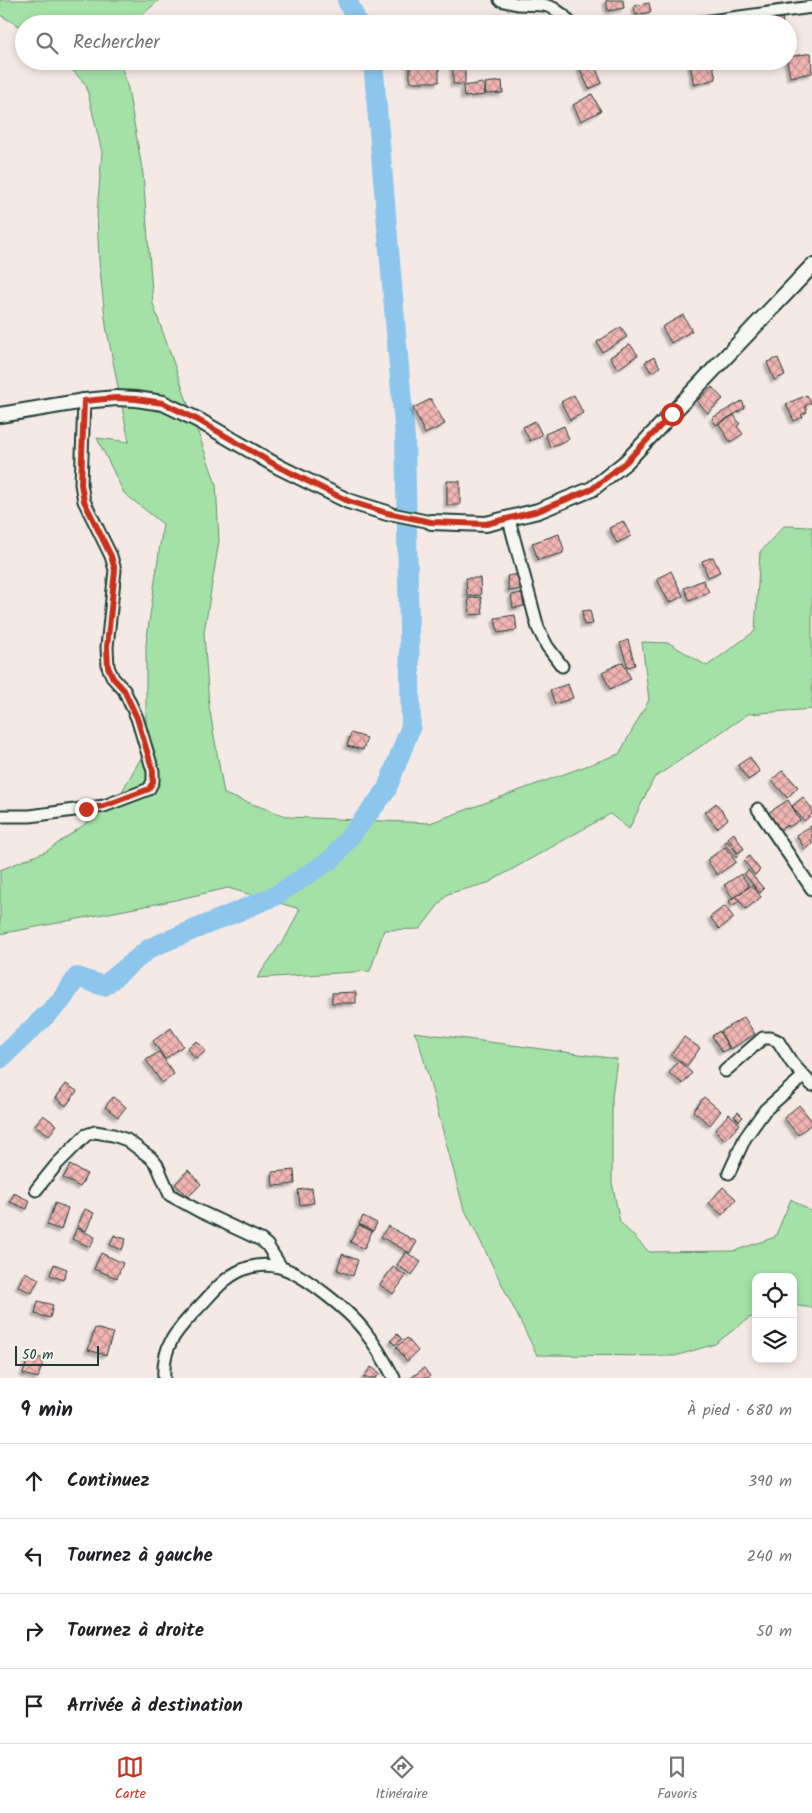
<!DOCTYPE html>
<html lang="fr">
<head>
<meta charset="utf-8">
<style>
	body { margin:0; font-family:Kalam,sans-serif; background:#f2f2f2; color:#202124 }
	.controls { position:absolute; right:15px; bottom:15px; display:grid; overflow:hidden; border-radius:10px; box-shadow:0 2px 8px #0003 }
	.controls button { width:45px; height:45px; display:grid; place-items:center; padding:0; border:0; border-bottom:1px solid #e0e0e0; background:#fff; color:#202124; font:25px sans-serif }
	.scale { position:absolute; left:15px; bottom:12px; width:84px; box-sizing:border-box; padding-left:5px; border:2px solid #1f3d34; border-top:0; font-size:14px; line-height:18px; white-space:nowrap; color:#1f3d34; -webkit-text-stroke:4px #f6f6f2; paint-order:stroke }
	.stop { position:absolute; width:15px; height:15px; margin:-11px; border:4px solid #c8321e; border-radius:50%; background:#fff }
	.stop.end { background:#c8321e; border-color:#fff; box-shadow:0 1px 5px #0008 }
	.list { margin:0; padding:0; list-style:none }
	h2 { display:flex; justify-content:space-between; align-items:center; height:65px; margin:0; padding:0 20px; font-size:21px }
	h2 small { font-size:16px; font-weight:400; color:#757577 }
	.list li { display:grid; grid-template-columns:32px 1fr auto; gap:15px; align-items:center; box-sizing:border-box; height:75px; padding:0 20px; border-top:1px solid #e0e0e0 }
	.list b { display:block; font-size:19px; white-space:nowrap }
	.list em { font-size:16px; font-style:normal; color:#757577 }
	.icon { flex:none; width:28px; height:28px; fill:none; stroke:currentColor; stroke-width:2; stroke-linecap:round; stroke-linejoin:round }
	.map { position:relative; flex:none; width:812px; height:1378px; overflow:hidden }
	.search { position:absolute; background:#fff; box-shadow:0 2px 8px #0003; left:15px; right:15px; top:15px; height:55px; display:flex; align-items:center; gap:12px; box-sizing:border-box; padding:0 18px; border-radius:28px; color:#757577; font-size:19px }
	.sheet { height:365px; background:#fff }
	nav { display:flex; justify-content:space-around; align-items:center; box-sizing:border-box; height:70px; border-top:1px solid #e0e0e0; background:#fff; font-size:14px; color:#757577 }
	nav a { display:grid; justify-items:center; gap:2px }
	nav .on { color:#c8321e }
	.map>svg:first-child { display:block }
</style>
</head>
<body>
<div class="map">
<svg width="812" height="1378" viewBox="0 0 812 1378">
	<defs>
		<pattern id="building-cross-hatch" width="8" height="8" patternUnits="userSpaceOnUse" patternTransform="scale(1.25)"><rect width="8" height="8" fill="#f1b5b3"/><path d="M0 0l8 8M0 8l8-8" fill="none" stroke="#c39492"/></pattern>
		<filter id="shadow"><feDropShadow dx="-3" dy="3" stdDeviation="1" flood-color="#0004"/></filter>
	</defs>
	<rect width="100%" height="100%" fill="#f5e9e5"/>
	<filter id="ink" filterUnits="userSpaceOnUse"><feTurbulence type="fractalNoise" baseFrequency=".02" numOctaves="2"/><feDisplacementMap in="SourceGraphic" scale="10" xChannelSelector="R" yChannelSelector="G"/><feConvolveMatrix kernelMatrix="1 2 1 2 8 2 1 2 1" color-interpolation-filters="sRGB"/></filter>
	<g filter="url(#ink)">
		<path fill="#a4e1a7" stroke="#628f6e" d="M 0,0 L 159,0 L 132,24 L 24,24 L 24,29 L 0,15 Z
			M 64,61 L 120,61 L 128,89 L 143,174 L 153,304 L 216,484 L 219,541 L 204,633 L 209,706 L 224,794 L 289,817 L 430,823 L 619,754 L 649,700 L 642,642 L 669,643 L 707,666 L 755,631 L 760,552 L 784,526 L 812,527 L 812,709 L 748,714 L 654,778 L 629,829 L 610,814 L 488,883 L 447,894 L 420,929 L 384,930 L 370,971 L 257,978 L 287,935 L 300,909 L 228,888 L 166,902 L 0,934 L 0,870 L 47,851 L 116,802 L 146,749 L 146,644 L 163,524 L 124,493 L 97,438 L 129,442 L 106,326 L 99,261 L 97,214 L 102,152 L 86,85 Z
			M 414,1032 L 617,1059 L 612,1097 L 612,1183 L 620,1222 L 649,1252 L 734,1251 L 775,1237 L 791,1199 L 812,1212 L 812,1308 L 793,1305 L 793,1277 L 756,1277 L 756,1316 L 749,1318 L 715,1344 L 675,1356 L 537,1355 L 463,1206 L 419,1042 Z"/>
		<g fill="none" stroke-linecap="round" stroke-linejoin="round">
			<path stroke="#8cc6ec" stroke-width="20" d="M 347,0 L 358,24
				M 0,1059 L 61,1001 L 77,977 L 104,986 L 150,948 L 275,896 L 333,858 L 386,791 L 411,726 L 405,438 L 373,61"/>
		</g>
		<path fill="url(#building-cross-hatch)" stroke="#1f3d34" filter="url(#shadow)" d="M 606,0 L 623,0 L 624,8 L 608,11 Z
			M 649,3 L 651,12 L 636,15 L 634,6 Z
			M 782,16 L 783,24 L 776,24 L 775,17 Z
			M 811,53 L 812,73 L 790,77 L 787,61 L 788,57 Z
			M 410,61 L 439,61 L 439,82 L 410,82 Z
			M 453,61 L 465,61 L 465,84 L 453,84 Z
			M 593,61 L 602,83 L 589,89 L 579,67 Z
			M 706,61 L 712,61 L 716,79 L 694,85 L 690,65 Z
			M 502,81 L 503,93 L 486,94 L 485,83 Z
			M 483,83 L 485,95 L 464,97 L 463,86 Z
			M 592,94 L 601,111 L 581,121 L 573,105 Z
			M 683,315 L 692,331 L 671,343 L 662,327 Z
			M 621,327 L 627,337 L 602,352 L 597,342 Z
			M 630,344 L 638,355 L 618,369 L 610,357 Z
			M 654,357 L 660,367 L 651,372 L 645,362 Z
			M 778,358 L 785,375 L 774,380 L 767,362 Z
			M 712,387 L 723,399 L 708,413 L 697,401 Z
			M 574,395 L 583,413 L 570,420 L 561,402 Z
			M 807,395 L 811,403 L 805,406 L 807,412 L 801,415 L 803,417 L 794,421 L 786,404 Z
			M 431,399 L 445,424 L 425,434 L 413,408 Z
			M 742,401 L 745,408 L 716,425 L 712,418 Z
			M 734,415 L 740,424 L 737,426 L 743,434 L 730,442 L 719,424 Z
			M 535,421 L 542,435 L 530,441 L 523,427 Z
			M 564,426 L 569,439 L 550,447 L 545,434 Z
			M 447,481 L 460,481 L 460,505 L 447,505 Z
			M 623,521 L 631,536 L 617,543 L 609,528 Z
			M 559,534 L 564,550 L 563,551 L 563,553 L 538,560 L 532,543 Z
			M 713,557 L 720,572 L 708,577 L 702,561 Z
			M 671,571 L 683,596 L 669,603 L 657,579 Z
			M 519,574 L 522,589 L 509,591 L 507,576 Z
			M 466,578 L 480,578 L 481,595 L 467,596 Z
			M 703,580 L 709,592 L 690,601 L 684,588 Z
			M 522,593 L 524,606 L 513,608 L 511,595 Z
			M 481,597 L 483,614 L 470,615 L 468,598 Z
			M 590,610 L 593,624 L 584,625 L 582,611 Z
			M 515,615 L 517,630 L 498,633 L 495,618 Z
			M 628,640 L 635,665 L 628,667 L 620,643 Z
			M 623,662 L 631,679 L 610,689 L 602,672 Z
			M 568,684 L 573,698 L 555,704 L 550,690 Z
			M 351,733 L 367,738 L 363,750 L 347,746 Z
			M 750,757 L 760,772 L 748,780 L 738,765 Z
			M 783,770 L 798,787 L 787,798 L 772,780 Z
			M 803,797 L 812,809 L 812,814 L 804,821 L 792,806 Z
			M 788,800 L 800,820 L 789,827 L 788,825 L 779,830 L 768,813 Z
			M 716,803 L 728,819 L 717,828 L 705,812 Z
			M 811,826 L 812,844 L 805,849 L 796,835 Z
			M 734,833 L 744,849 L 738,853 L 728,838 Z
			M 727,841 L 738,855 L 736,858 L 724,843 Z
			M 725,847 L 736,862 L 717,875 L 707,860 Z
			M 749,856 L 760,870 L 755,875 L 744,861 Z
			M 748,870 L 764,889 L 760,893 L 744,874 Z
			M 741,874 L 749,886 L 733,898 L 724,885 Z
			M 752,885 L 761,897 L 746,909 L 736,896 Z
			M 736,896 L 739,901 L 732,906 L 729,901 Z
			M 725,906 L 734,918 L 719,929 L 710,917 Z
			M 356,992 L 356,1003 L 332,1003 L 332,993 Z
			M 744,1017 L 755,1034 L 731,1049 L 720,1032 Z
			M 171,1028 L 183,1046 L 165,1059 L 153,1041 Z
			M 719,1031 L 729,1048 L 722,1052 L 712,1036 Z
			M 684,1037 L 700,1048 L 687,1066 L 671,1055 Z
			M 197,1041 L 206,1051 L 196,1059 L 187,1048 Z
			M 159,1052 L 174,1074 L 162,1083 L 146,1060 Z
			M 678,1061 L 692,1073 L 683,1084 L 669,1073 Z
			M 66,1084 L 77,1091 L 66,1106 L 56,1098 Z
			M 113,1097 L 126,1107 L 118,1117 L 105,1107 Z
			M 704,1097 L 721,1111 L 710,1125 L 693,1111 Z
			M 799,1105 L 812,1121 L 812,1123 L 798,1135 L 784,1118 Z
			M 738,1112 L 743,1117 L 739,1121 L 734,1116 Z
			M 729,1114 L 740,1124 L 725,1140 L 715,1130 Z
			M 43,1115 L 57,1125 L 49,1135 L 35,1125 Z
			M 70,1165 L 87,1174 L 80,1187 L 63,1178 Z
			M 188,1170 L 201,1184 L 188,1197 L 175,1184 Z
			M 294,1170 L 295,1184 L 273,1186 L 272,1172 Z
			M 723,1187 L 736,1199 L 722,1215 L 709,1203 Z
			M 312,1188 L 314,1203 L 300,1205 L 298,1190 Z
			M 14,1193 L 30,1201 L 27,1209 L 10,1202 Z
			M 55,1203 L 68,1208 L 61,1230 L 47,1225 Z
			M 85,1209 L 94,1213 L 86,1231 L 77,1227 Z
			M 363,1216 L 377,1223 L 373,1231 L 359,1224 Z
			M 359,1225 L 372,1231 L 364,1249 L 350,1242 Z
			M 388,1226 L 417,1242 L 410,1253 L 381,1237 Z
			M 77,1228 L 95,1237 L 90,1247 L 72,1239 Z
			M 114,1235 L 126,1239 L 122,1250 L 110,1245 Z
			M 406,1252 L 421,1262 L 412,1275 L 397,1265 Z
			M 101,1253 L 123,1263 L 117,1278 L 94,1269 Z
			M 342,1254 L 358,1260 L 353,1276 L 337,1270 Z
			M 54,1264 L 67,1269 L 63,1280 L 50,1275 Z
			M 393,1267 L 406,1276 L 393,1294 L 380,1285 Z
			M 25,1272 L 39,1279 L 32,1293 L 18,1286 Z
			M 38,1301 L 53,1305 L 50,1318 L 35,1314 Z
			M 95,1328 L 113,1333 L 106,1355 L 88,1350 Z
			M 397,1334 L 402,1339 L 395,1345 L 391,1341 Z
			M 407,1338 L 418,1351 L 407,1361 L 396,1347 Z
			M 29,1354 L 44,1359 L 38,1378 L 23,1374 Z
			M 371,1367 L 380,1373 L 376,1378 L 363,1378 Z
			M 424,1368 L 430,1376 L 428,1378 L 411,1378 Z"/>
		<g fill="none" stroke-linecap="round" stroke-linejoin="round">
			<g stroke="#1f3d34" stroke-width="15">
				<path id="minor" d="M 500,0 L 517,4 L 544,5 L 553,8 L 563,15 L 571,24
					M 688,24 L 812,7
					M 387,513 L 431,522
					M 509,520 L 538,628 L 547,646 L 562,666
					M 758,809 L 812,889
					M 0,816 L 30,816 L 104,806 L 149,789 L 153,781 L 153,771 L 137,718 L 124,690 L 113,678 L 108,667 L 107,647 L 115,570 L 111,556 L 84,501 L 81,484 L 84,401
					M 725,1071 L 763,1038 L 771,1038 L 778,1041 L 792,1063 L 812,1085
					M 729,1173 L 745,1138 L 765,1110 L 804,1076
					M 36,1190 L 57,1164 L 86,1135 L 95,1132 L 113,1135 L 127,1140 L 151,1158 L 157,1165 L 170,1195 L 199,1211 L 261,1240 L 267,1245 L 281,1267
					M 164,1378 C 162,1346 176,1331 197,1309 C 211,1295 223,1278 242,1270 C 253,1265 268,1264 279,1267 C 303,1273 352,1313 366,1333 C 377,1347 386,1363 394,1378"/>
			</g>
			<g stroke="#1f3d34" stroke-width="18">
				<path id="tertiary" d="M 0,415 L 84,401 L 116,398 L 136,399 L 163,403 L 198,420 L 279,467 L 348,501 L 387,513
					M 431,522 L 486,524 L 538,511 L 592,489 L 626,462 L 812,266"/>
			</g>
			<use href="#minor" stroke="#f6f6f2" stroke-width="11"/>
			<use href="#tertiary" stroke="#f6f6f2" stroke-width="14"/>
		</g>
	</g>
	<g fill="none" stroke-linecap="round" stroke-linejoin="round" filter="url(#ink)">
		<path stroke="#c8321e" stroke-width="6" d="M 86,809 L 104,806 L 149,789 L 153,782 L 153,771 L 137,718 L 124,690 L 113,678 L 108,667 L 107,647 L 115,570 L 111,556 L 84,501 L 81,484 L 84,401 L 116,398 L 136,399 L 163,403 L 198,420 L 279,467 L 348,501 L 387,513 L 431,522 L 486,524 L 538,511 L 592,489 L 626,462 L 672,414"/>
	</g>
</svg>
<div class="controls">
<button><svg class="icon" aria-label="locate" viewBox="0 0 24 24"><circle cx="12" cy="12" r="6"/><path d="M12 2v4M12 18v4M2 12h4M18 12h4"/></svg></button>
<button><svg class="icon" aria-label="layers" viewBox="0 0 24 24"><path d="M12 4l9 5-9 5-9-5zM3 14l9 5 9-5"/></svg></button>
</div>
<div class="scale">50 m</div>
<div class="stop" style="left:672px;top:414px"></div>
<div class="stop end" style="left:86px;top:809px"></div>
<div class="search"><svg class="icon" aria-label="search" viewBox="0 0 24 24"><circle cx="10" cy="10" r="6"/><path d="M15 15l6 6"/></svg>Rechercher</div>
</div>
<section class="sheet">
<h2>9 min<small>À pied · 680 m</small></h2>
<ul class="list">
<li><svg class="icon" aria-label="ahead" viewBox="0 0 24 24"><path d="M12 20V5M6 11l6-6 6 6"/></svg><div><b>Continuez</b></div><em>390 m</em></li>
<li><svg class="icon" aria-label="left" viewBox="0 0 24 24"><path d="M17 20v-9H6M10 6l-5 5 5 5"/></svg><div><b>Tournez à gauche</b></div><em>240 m</em></li>
<li><svg class="icon" aria-label="right" viewBox="0 0 24 24"><path d="M7 20v-9h11M14 6l5 5-5 5"/></svg><div><b>Tournez à droite</b></div><em>50 m</em></li>
<li><svg class="icon" aria-label="arrive" viewBox="0 0 24 24"><path d="M6 21V4h12l-3 4 3 4H6"/></svg><div><b>Arrivée à destination</b></div></li>
</ul>
</section>
<nav>
<a class="on"><svg class="icon" aria-label="map" viewBox="0 0 24 24"><path d="M3 6l6-2 6 2 6-2v14l-6 2-6-2-6 2zM9 4v14M15 6v14"/></svg>Carte</a>
<a><svg class="icon" aria-label="directions" viewBox="0 0 24 24"><path d="M12 3l9 9-9 9-9-9zM9 14v-3h6M13 9l2 2-2 2"/></svg>Itinéraire</a>
<a><svg class="icon" aria-label="saved" viewBox="0 0 24 24"><path d="M7 4h10v16l-5-4-5 4z"/></svg>Favoris</a>
</nav>
</body>
</html>
